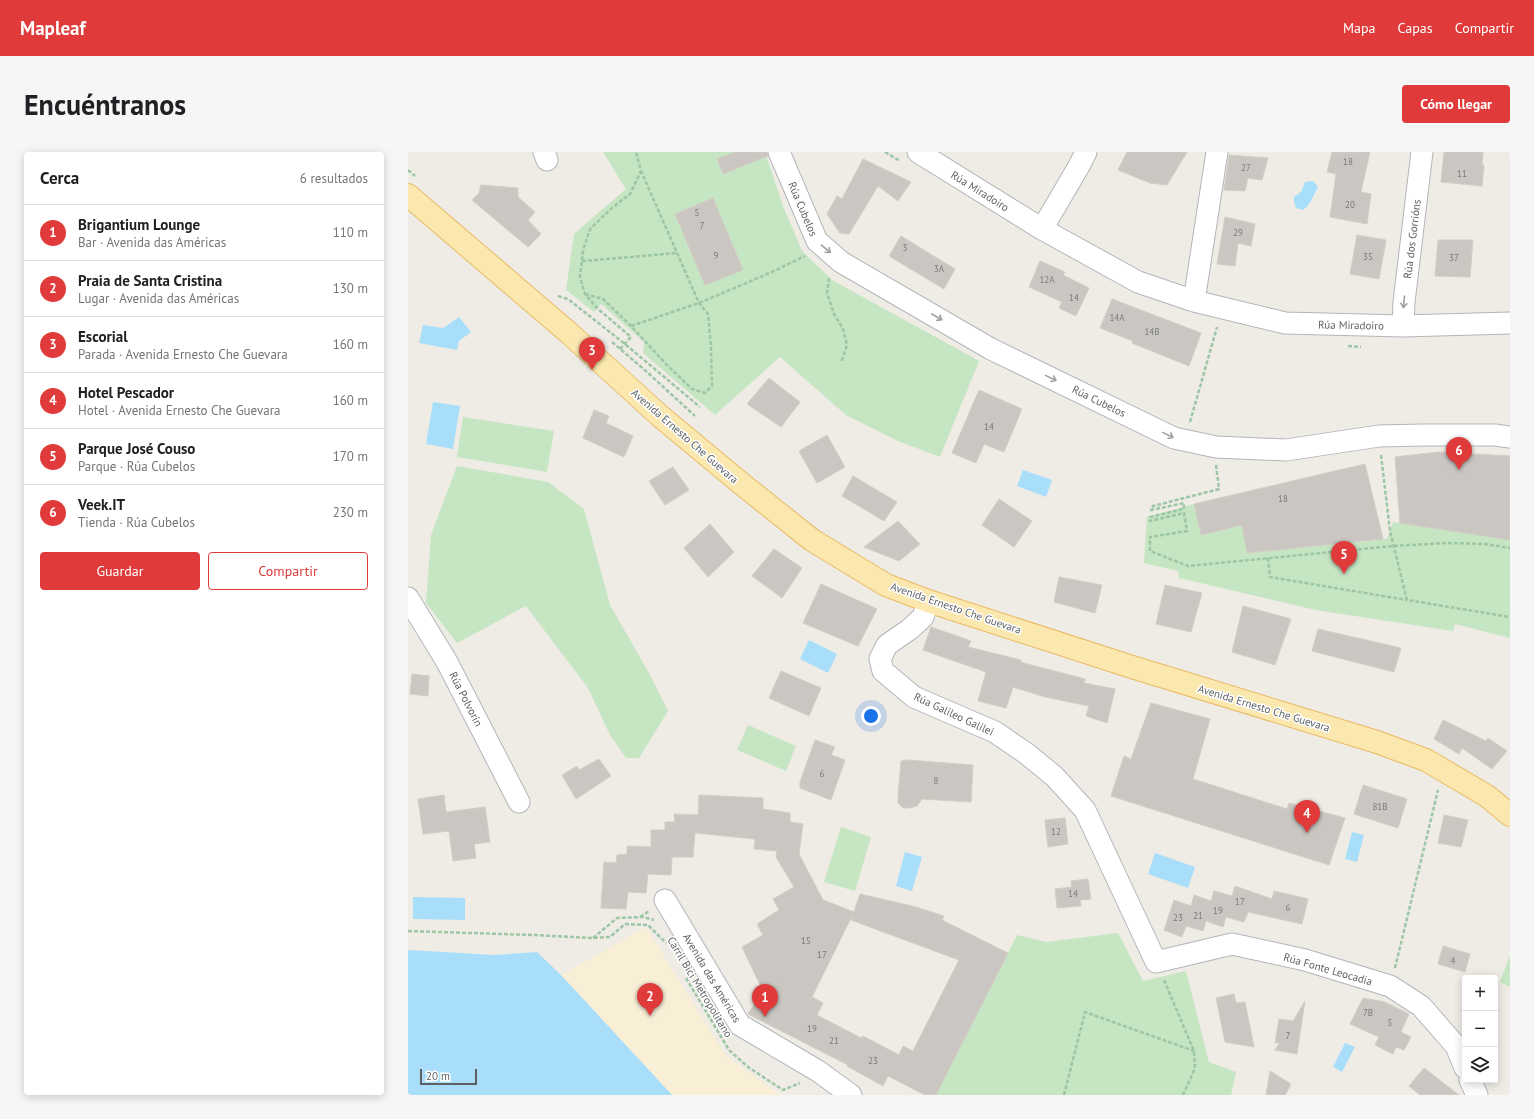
<!DOCTYPE html>
<html lang="es">
<head>
<meta charset="utf-8">
<style>
	body { margin:0; font-family:"PT Sans",sans-serif; background:#f6f6f6; color:#202124 }
	.controls { position:absolute; right:12px; bottom:12px; display:grid; overflow:hidden; border-radius:4px; box-shadow:0 2px 10px #0003 }
	.controls button { width:36px; height:36px; display:grid; place-items:center; padding:0; border:0; border-bottom:1px solid #e0e0e0; background:#fff; color:#202124; font:20px sans-serif }
	.scale { position:absolute; left:12px; bottom:10px; width:57px; box-sizing:border-box; padding-left:4px; border:2px solid #5d6165; border-top:0; font-size:11px; line-height:14px; white-space:nowrap; color:#5d6165; -webkit-text-stroke:3px #fff; paint-order:stroke }
	.you { position:absolute; left:463px; top:564px; width:14px; height:14px; margin:-10px; border:3px solid #fff; border-radius:50%; background:#1a73e8; box-shadow:0 0 0 6px #1a73e833 }
	.badge { display:grid; place-items:center; width:26px; height:26px; border-radius:50%; background:#e03a3a; color:#fff; font-size:13px; font-weight:700 }
	.pin { position:absolute; translate:-50% -33px; filter:drop-shadow(0 1px 2px #0008) }
	.pin::after { content:''; position:absolute; top:21px; width:14px; height:12px; background:inherit; clip-path:polygon(0 0,100% 0,50% 100%) }
	.list { margin:0; padding:0; list-style:none }
	h2 { display:flex; justify-content:space-between; align-items:center; height:52px; margin:0; padding:0 16px; font-size:17px }
	h2 small { font-size:13px; font-weight:400; color:#757577 }
	.list li { display:grid; grid-template-columns:26px 1fr auto; gap:12px; align-items:center; box-sizing:border-box; height:56px; padding:0 16px; border-top:1px solid #e0e0e0 }
	.list b { display:block; font-size:15px; white-space:nowrap }
	.list p { margin:0; font-size:13px; white-space:nowrap; color:#757577 }
	.list em { font-size:13px; font-style:normal; color:#757577 }
	.actions { display:flex; gap:8px; padding:12px 16px }
	.actions a { flex:1; padding:9px 0; border:1px solid #e03a3a; border-radius:4px; text-align:center; font-size:14px; color:#e03a3a }
	.actions .main { background:#e03a3a; color:#fff }
	.icon { flex:none; width:22px; height:22px; fill:none; stroke:currentColor; stroke-width:2; stroke-linecap:round; stroke-linejoin:round }
	.map { position:relative; flex:none; width:1102px; height:943px; overflow:hidden; border-radius:4px }
	header { display:flex; align-items:center; gap:24px; box-sizing:border-box; height:56px; padding:0 20px; background:#e03a3a; color:#fff }
	header strong { font-size:19px }
	nav { display:flex; gap:22px; margin-inline-start:auto; font-size:14px }
	.intro { display:flex; align-items:center; justify-content:space-between; box-sizing:border-box; height:96px; padding:0 24px }
	h1 { margin:0; font-size:28px }
	.button { padding:10px 18px; border-radius:4px; background:#e03a3a; color:#fff; font-size:14px; font-weight:700 }
	main { display:flex; gap:24px; padding:0 24px }
	aside { flex:1; background:#fff; border-radius:4px; box-shadow:0 2px 10px #0003 }
	.map>svg:first-child { display:block }
</style>
</head>
<body>
<header>
<strong>Mapleaf</strong>
<nav><a>Mapa</a><a>Capas</a><a>Compartir</a></nav>
</header>
<div class="intro"><h1>Encuéntranos</h1><a class="button">Cómo llegar</a></div>
<main>
<aside>
<h2>Cerca<small>6 resultados</small></h2>
<ul class="list">
<li><span class="badge">1</span><div><b>Brigantium Lounge</b><p>Bar · Avenida das Américas</p></div><em>110 m</em></li>
<li><span class="badge">2</span><div><b>Praia de Santa Cristina</b><p>Lugar · Avenida das Américas</p></div><em>130 m</em></li>
<li><span class="badge">3</span><div><b>Escorial</b><p>Parada · Avenida Ernesto Che Guevara</p></div><em>160 m</em></li>
<li><span class="badge">4</span><div><b>Hotel Pescador</b><p>Hotel · Avenida Ernesto Che Guevara</p></div><em>160 m</em></li>
<li><span class="badge">5</span><div><b>Parque José Couso</b><p>Parque · Rúa Cubelos</p></div><em>170 m</em></li>
<li><span class="badge">6</span><div><b>Veek.IT</b><p>Tienda · Rúa Cubelos</p></div><em>230 m</em></li>
</ul>
<div class="actions"><a class="main">Guardar</a><a>Compartir</a></div>
</aside>
<div class="map">
<svg width="1102" height="943" viewBox="0 0 1102 943">
	<rect width="100%" height="100%" fill="#eeece5"/>
	<path fill="#c6e5c3" d="M 195,0 L 357,0 L 375,54 L 394,99 L 424,128 L 571,209 L 532,305 L 490,289 L 438,263 L 372,205 L 307,263 L 235,201 L 236,190 L 193,152 L 186,160 L 158,138 L 166,82 L 218,37 Z
		M 55,265 L 146,279 L 139,320 L 49,305 Z
		M 49,314 L 140,330 L 176,357 L 202,453 L 242,523 L 260,559 L 231,606 L 218,606 L 202,583 L 180,536 L 118,454 L 49,491 L 18,451 L 23,383 Z
		M 786,352 L 793,383 L 834,373 L 840,401 L 979,387 L 985,370 L 1102,388 L 1102,486 L 1047,472 L 1045,479 L 908,458 L 771,426 L 770,419 L 736,411 L 739,365 Z
		M 340,573 L 388,594 L 378,619 L 329,598 Z
		M 433,675 L 463,685 L 447,739 L 416,730 Z
		M 710,781 L 735,829 L 778,819 L 801,910 L 828,920 L 823,943 L 528,943 L 609,783 L 638,790 Z
		M 1102,803 L 1102,835 L 1092,830 Z"/>
	<path fill="#f9eed6" d="M 238,775 L 318,904 L 373,943 L 264,943 L 153,823 Z"/>
	<path fill="#a9defa" d="M 905,29 L 910,35 C 905,44 903,52 895,58 L 888,56 L 886,50 L 886,45 L 893,40 L 897,30 Z
		M 51,165 L 63,180 L 51,189 L 49,198 L 11,191 L 15,173 L 35,176 Z
		M 25,250 L 52,254 L 45,297 L 18,292 Z
		M 615,318 L 644,328 L 638,345 L 609,334 Z
		M 401,488 L 429,502 L 420,521 L 392,507 Z
		M 944,680 L 956,683 L 949,710 L 937,707 Z
		M 497,700 L 514,705 L 504,739 L 488,734 Z
		M 747,701 L 787,715 L 780,736 L 740,722 Z
		M 5,745 L 57,746 L 57,768 L 5,767 Z
		M 0,798 L 86,803 L 129,800 L 153,823 L 264,943 L 0,943 Z
		M 937,891 L 947,895 L 934,920 L 925,915 Z"/>
	<path fill="#cac7c2" stroke="#d3cdc4" fill-rule="evenodd" d="M 328,0 L 359,0 L 360,4 L 315,22 L 309,7 Z
		M 719,0 L 779,0 L 759,33 L 742,31 L 710,18 Z
		M 924,0 L 962,0 L 953,40 L 963,42 L 959,72 L 922,65 L 928,22 L 919,20 Z
		M 1036,0 L 1075,0 L 1074,13 L 1076,13 L 1074,34 L 1033,30 Z
		M 821,3 L 860,6 L 854,28 L 840,26 L 837,39 L 816,38 Z
		M 455,7 L 503,30 L 490,49 L 470,34 L 441,82 L 432,81 L 419,62 L 429,44 L 434,47 Z
		M 73,33 L 110,36 L 110,45 L 127,60 L 120,68 L 133,82 L 120,95 L 64,48 L 71,41 Z
		M 305,46 L 335,118 L 297,133 L 267,62 Z
		M 817,65 L 847,72 L 843,94 L 830,91 L 827,114 L 809,112 Z
		M 949,83 L 978,88 L 971,127 L 942,122 Z
		M 493,84 L 547,117 L 536,137 L 481,104 Z
		M 1030,88 L 1065,88 L 1062,125 L 1027,124 Z
		M 632,109 L 657,120 L 655,123 L 681,136 L 668,164 L 651,156 L 654,150 L 621,135 Z
		M 704,147 L 793,181 L 781,214 L 724,191 L 725,189 L 692,176 Z
		M 361,226 L 392,250 L 373,275 L 339,252 Z
		M 571,238 L 614,257 L 596,300 L 576,292 L 568,311 L 544,301 Z
		M 186,258 L 201,264 L 198,271 L 225,284 L 216,305 L 175,286 Z
		M 419,283 L 437,315 L 409,331 L 391,299 Z
		M 1030,300 L 1102,304 L 1102,388 L 992,371 L 987,305 Z
		M 957,312 L 975,387 L 839,401 L 834,373 L 793,383 L 786,352 Z
		M 265,315 L 281,338 L 257,353 L 241,329 Z
		M 445,324 L 489,350 L 476,369 L 434,344 Z
		M 591,347 L 624,369 L 606,395 L 574,373 Z
		M 490,369 L 512,392 L 491,409 L 456,395 Z
		M 302,372 L 326,400 L 300,425 L 276,396 Z
		M 366,397 L 394,416 L 374,446 L 344,424 Z
		M 651,425 L 694,433 L 687,461 L 646,450 Z
		M 413,432 L 469,457 L 450,494 L 395,471 Z
		M 757,433 L 794,441 L 783,480 L 748,472 Z
		M 835,454 L 883,467 L 867,513 L 824,500 Z
		M 523,475 L 563,489 L 560,495 L 613,508 L 612,510 L 677,527 L 676,531 L 707,537 L 699,571 L 678,564 L 681,554 L 637,545 L 605,535 L 598,556 L 570,549 L 578,520 L 515,498 Z
		M 910,477 L 993,496 L 986,520 L 904,499 Z
		M 373,519 L 413,536 L 401,564 L 361,546 Z
		M 4,522 L 21,524 L 20,544 L 2,542 Z
		M 743,551 L 802,567 L 785,627 L 879,657 L 881,651 L 937,666 L 921,713 L 703,644 L 716,604 L 723,607 Z
		M 1035,568 L 1078,589 L 1080,586 L 1099,599 L 1084,617 L 1054,596 L 1051,602 L 1026,587 Z
		M 407,588 L 427,595 L 423,603 L 437,608 L 423,648 L 392,636 L 392,630 Z
		M 191,607 L 203,624 L 168,647 L 154,623 L 169,614 L 171,618 Z
		M 499,608 L 565,613 L 563,650 L 514,647 L 509,654 L 501,656 L 495,656 L 490,651 L 490,644 L 493,609 Z
		M 955,633 L 999,647 L 990,676 L 946,662 Z
		M 36,643 L 38,660 L 77,655 L 82,690 L 66,692 L 68,706 L 45,709 L 41,679 L 15,682 L 10,647 Z
		M 291,643 L 355,646 L 355,657 L 382,661 L 382,670 L 395,672 L 391,702 L 415,748 L 446,760 L 452,742 L 508,755 L 536,764 L 534,768 L 600,801 L 528,943 L 517,943 L 480,924 L 475,934 L 439,914 L 440,913 L 340,862 L 355,839 L 334,795 L 355,783 L 349,772 L 371,758 L 365,747 L 386,735 L 368,705 L 369,699 L 346,697 L 347,687 L 287,681 L 285,705 L 264,705 L 263,723 L 240,722 L 238,741 L 220,740 L 218,757 L 193,756 L 196,710 L 208,711 L 209,703 L 219,702 L 219,694 L 243,695 L 243,678 L 257,678 L 257,670 L 267,670 L 266,662 L 290,663 ZM 444,764 L 443,768 L 551,808 L 505,899 L 495,894 L 491,903 L 455,884 L 453,886 L 409,863 L 415,851 L 404,845 Z
		M 1036,663 L 1060,668 L 1053,695 L 1030,691 Z
		M 657,666 L 660,692 L 640,695 L 637,668 Z
		M 680,727 L 683,747 L 672,748 L 673,754 L 649,756 L 647,737 L 664,735 L 663,729 Z
		M 827,734 L 864,747 L 866,739 L 900,747 L 894,772 L 840,760 L 836,770 L 818,765 L 815,775 L 798,769 L 795,779 L 778,774 L 774,785 L 756,778 L 766,748 L 783,754 L 786,743 L 803,749 L 806,739 L 824,744 Z
		M 1035,794 L 1062,802 L 1057,820 L 1030,812 Z
		M 826,842 L 828,851 L 837,850 L 846,895 L 817,890 L 808,846 Z
		M 955,846 L 977,850 L 1001,862 L 993,880 L 1003,885 L 996,898 L 988,895 L 985,902 L 967,893 L 971,885 L 942,872 Z
		M 897,849 L 889,902 L 867,898 L 872,890 L 867,891 L 871,867 L 885,869 Z
		M 1016,916 L 1051,943 L 1012,943 L 1001,934 Z
		M 862,919 L 883,932 L 877,943 L 858,943 Z"/>
	<g fill="none" stroke-linecap="round" stroke-linejoin="round">
		<g stroke="#b2b6b9" stroke-width="23">
			<path id="minor" d="M 136,0 L 139,8
				M 371,0 L 409,89 L 433,110 L 583,197 L 766,286 L 808,295 L 878,298 L 971,284 L 1015,283 L 1087,283 L 1102,285
				M 510,0 L 634,77 L 730,130 L 786,149 L 877,171 L 995,174 L 1102,171
				M 634,77 L 671,14 L 678,0
				M 786,149 L 809,0
				M 995,174 L 996,150 L 1014,0
				M 0,446 L 39,510 L 111,650
				M 520,449 L 515,465 L 502,477 L 479,493 L 472,507 L 475,519 L 506,545 L 587,580 L 619,602 L 646,624 L 677,658 L 748,810 L 824,792 L 897,808 L 982,834 L 1013,854 L 1048,894 L 1057,916
				M 257,748 L 332,873 L 410,919 L 443,943
				M 1062,928 L 1069,943"/>
		</g>
		<g stroke="#eab963" stroke-width="24">
			<path id="major" d="M 0,43 L 161,181 L 252,264 L 335,333 L 404,388 L 478,433 L 520,449 L 724,515 L 969,590 L 1018,608 L 1079,644 L 1102,663"/>
		</g>
		<path stroke="#9dc6a5" stroke-width="2.5" stroke-dasharray="4 2" stroke-linecap="butt" d="M 477,0 L 492,9
			M 0,18 L 7,24
			M 174,109 L 269,101
			M 421,126 L 419,141 L 426,162 L 435,177 L 439,193 L 433,211
			M 177,142 L 195,147 L 223,174 L 257,211 L 284,237 L 297,241 L 304,234 L 303,194 L 300,162 L 291,151 L 233,19
			M 150,144 L 160,147 L 217,192 L 292,255
			M 223,174 L 291,151 L 364,120 L 397,104
			M 204,190 L 239,220 L 287,264
			M 940,194 L 953,195
			M 212,197 L 223,185 L 189,156 L 177,142 L 172,125 L 175,99 L 182,77 L 205,55 L 222,42 L 233,19 L 228,0
			M 782,270 L 809,175
			M 973,303 L 982,379 L 999,448 L 1102,465
			M 808,313 L 811,337 L 745,354 L 743,358 L 776,351 L 776,357 L 742,365 L 742,369 L 776,361 L 779,379 L 742,385 L 742,399 L 780,414 L 985,394 L 1038,391 L 1077,392 L 1102,396
			M 860,406 L 862,425 L 999,448
			M 232,765 L 241,759
			M 0,779 L 125,783 L 184,786 L 202,785 L 217,772 L 240,773 L 258,791
			M 185,786 L 209,766 L 235,765 L 246,768
			M 987,816 L 1030,638
			M 278,826 L 321,898 L 340,915 L 375,938 L 392,931
			M 756,828 L 786,899 L 787,916 L 775,943
			M 656,943 L 677,860 L 786,899"/>
		<use href="#minor" stroke="#fff" stroke-width="21"/>
		<use href="#major" stroke="#fbe8ae" stroke-width="22"/>
	</g>
	<defs><path id="oneway-shaft" d="M-6 0H5M1.5-3L5.5 0L1.5 3" fill="none" stroke-width="1.6" stroke-linecap="round" stroke-linejoin="round"/></defs>
	<g stroke="#9ea0a3">
		<use href="#oneway-shaft" transform="translate(418 97) rotate(40)"/>
		<use href="#oneway-shaft" transform="translate(996 150) rotate(95)"/>
		<use href="#oneway-shaft" transform="translate(529 165) rotate(30)"/>
		<use href="#oneway-shaft" transform="translate(643 226) rotate(26)"/>
		<use href="#oneway-shaft" transform="translate(760 283) rotate(26)"/>
	</g>
	<g text-anchor="middle" stroke-width="3" stroke-linejoin="round" paint-order="stroke">
		<g font-size="9" fill="#787a7c">
			<text x="940" y="13">18</text>
			<text x="838" y="19">27</text>
			<text x="1054" y="25">11</text>
			<text x="942" y="56">20</text>
			<text x="289" y="64">5</text>
			<text x="294" y="77">7</text>
			<text x="830" y="84">29</text>
			<text x="497" y="99">3</text>
			<text x="308" y="107">9</text>
			<text x="960" y="108">35</text>
			<text x="1046" y="109">37</text>
			<text x="531" y="120">3A</text>
			<text x="639" y="131">12A</text>
			<text x="666" y="149">14</text>
			<text x="709" y="169">14A</text>
			<text x="744" y="183">14B</text>
			<text x="581" y="278">14</text>
			<text x="875" y="350">18</text>
			<text x="414" y="625">6</text>
			<text x="528" y="632">8</text>
			<text x="972" y="658">81B</text>
			<text x="648" y="683">12</text>
			<text x="665" y="745">14</text>
			<text x="832" y="753">17</text>
			<text x="880" y="759">6</text>
			<text x="810" y="762">19</text>
			<text x="790" y="767">21</text>
			<text x="770" y="769">23</text>
			<text x="398" y="792">15</text>
			<text x="414" y="806">17</text>
			<text x="1045" y="812">4</text>
			<text x="960" y="864">7B</text>
			<text x="982" y="874">5</text>
			<text x="404" y="880">19</text>
			<text x="880" y="887">7</text>
			<text x="426" y="892">21</text>
			<text x="465" y="912">23</text>
		</g>
		<g font-size="11" fill="#5d6165" stroke="#fff">
			<text transform="translate(572 39) rotate(32)" y="4">Rúa Miradoiro</text>
			<text transform="translate(395 57) rotate(67)" y="4">Rúa Cubelos</text>
			<text transform="translate(1004 87) rotate(-83)" y="4">Rúa dos Gorrións</text>
			<text transform="translate(943 173) rotate(1)" y="4">Rúa Miradoiro</text>
			<text transform="translate(691 249) rotate(26)" y="4">Rúa Cubelos</text>
			<text transform="translate(277 284) rotate(41)" y="4">Avenida Ernesto Che Guevara</text>
			<text transform="translate(548 456) rotate(19)" y="4">Avenida Ernesto Che Guevara</text>
			<text transform="translate(58 547) rotate(63)" y="4">Rúa Polvorín</text>
			<text transform="translate(856 556) rotate(17)" y="4">Avenida Ernesto Che Guevara</text>
			<text transform="translate(546 562) rotate(25)" y="4">Rúa Galileo Galilei</text>
			<text transform="translate(920 817) rotate(16)" y="4">Rúa Fonte Leocadia</text>
			<text transform="translate(304 826) rotate(59)" y="4">Avenida das Américas</text>
			<text transform="translate(292 835) rotate(59)" y="4">Carril Bici Metropolitano</text>
		</g>
	</g>
</svg>
<div class="controls">
<button>+</button>
<button>−</button>
<button><svg class="icon" aria-label="layers" viewBox="0 0 24 24"><path d="M12 4l9 5-9 5-9-5zM3 14l9 5 9-5"/></svg></button>
</div>
<div class="scale">20 m</div>
<div class="you"></div>
<div class="pin badge" style="left:357px;top:865px">1</div>
<div class="pin badge" style="left:242px;top:864px">2</div>
<div class="pin badge" style="left:184px;top:218px">3</div>
<div class="pin badge" style="left:899px;top:681px">4</div>
<div class="pin badge" style="left:936px;top:422px">5</div>
<div class="pin badge" style="left:1051px;top:318px">6</div>
</div>
</main>
</body>
</html>
